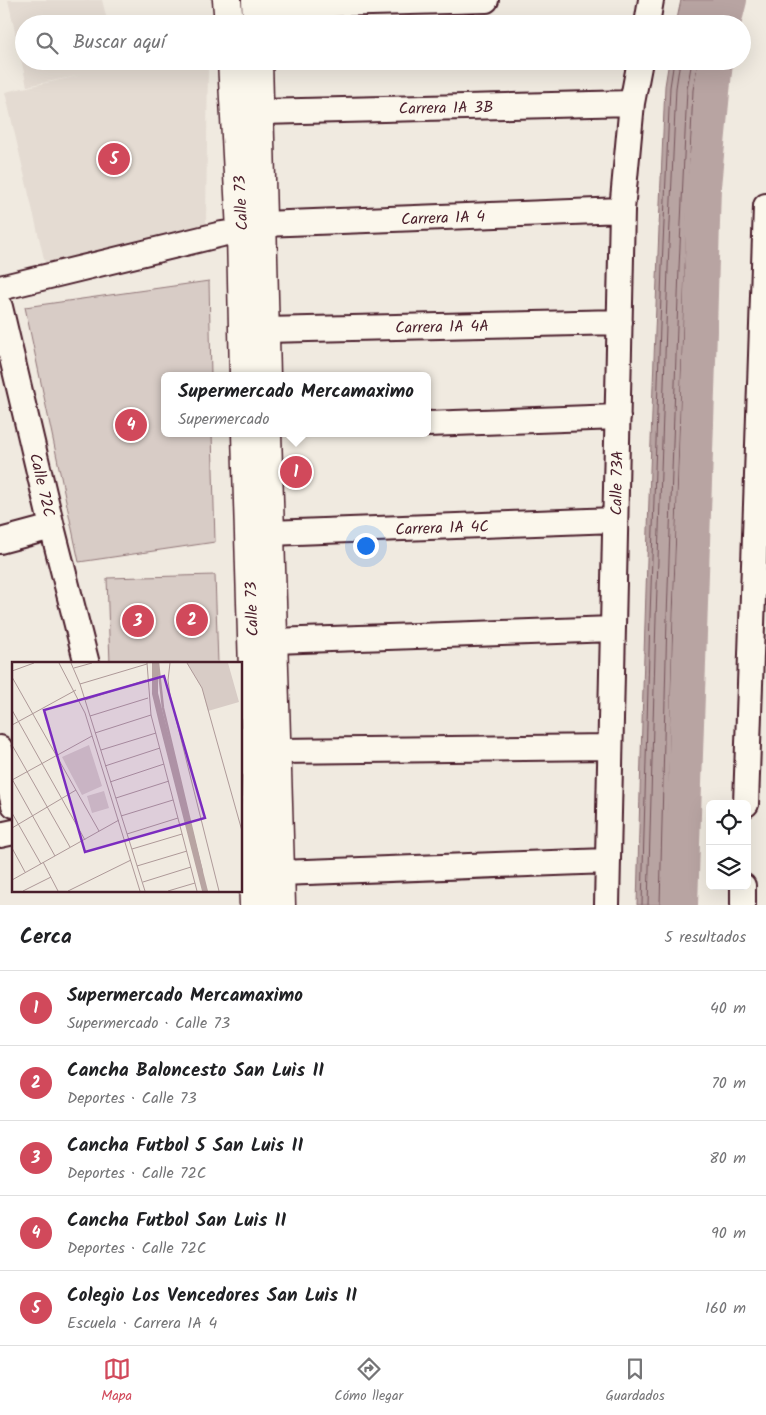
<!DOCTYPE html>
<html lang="es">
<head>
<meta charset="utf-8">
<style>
	body { margin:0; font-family:Kalam,sans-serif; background:#f2f2f2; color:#202124 }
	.controls { position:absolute; right:15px; bottom:15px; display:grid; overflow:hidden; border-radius:8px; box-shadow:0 5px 20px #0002 }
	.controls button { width:45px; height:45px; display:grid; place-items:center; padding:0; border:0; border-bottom:1px solid #e0e0e0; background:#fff; color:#202124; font:25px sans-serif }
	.you { position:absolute; left:365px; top:545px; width:18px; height:18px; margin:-12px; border:4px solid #fff; border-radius:50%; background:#1a73e8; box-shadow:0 0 0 8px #1a73e833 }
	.badge { display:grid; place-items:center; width:32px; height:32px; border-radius:50%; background:#d1495b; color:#fff; font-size:16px; font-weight:700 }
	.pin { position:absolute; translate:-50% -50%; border:2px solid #fff; box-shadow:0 1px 5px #0006 }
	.popup { position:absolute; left:161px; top:372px; width:270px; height:65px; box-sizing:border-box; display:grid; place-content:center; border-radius:8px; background:#fff; filter:drop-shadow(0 1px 4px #0005); font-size:16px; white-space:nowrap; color:#757577 }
	.popup b { font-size:19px; color:#202124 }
	.popup::after { content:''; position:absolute; left:50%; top:100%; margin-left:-10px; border:10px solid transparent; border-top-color:#fff }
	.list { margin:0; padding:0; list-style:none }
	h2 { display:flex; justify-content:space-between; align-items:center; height:65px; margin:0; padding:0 20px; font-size:21px }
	h2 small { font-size:16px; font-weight:400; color:#757577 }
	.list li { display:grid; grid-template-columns:32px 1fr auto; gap:15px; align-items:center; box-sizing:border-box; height:75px; padding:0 20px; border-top:1px solid #e0e0e0 }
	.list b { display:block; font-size:19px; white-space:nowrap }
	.list p { margin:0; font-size:16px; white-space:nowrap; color:#757577 }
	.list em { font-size:16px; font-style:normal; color:#757577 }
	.icon { flex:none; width:28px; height:28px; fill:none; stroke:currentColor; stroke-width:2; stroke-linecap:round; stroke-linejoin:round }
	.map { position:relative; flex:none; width:766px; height:905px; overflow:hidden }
	.search { position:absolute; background:#fff; box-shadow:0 5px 20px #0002; left:15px; right:15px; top:15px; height:55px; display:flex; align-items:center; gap:12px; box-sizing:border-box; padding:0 18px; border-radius:28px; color:#757577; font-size:19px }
	.sheet { height:440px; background:#fff }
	nav { display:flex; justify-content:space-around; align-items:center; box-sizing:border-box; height:70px; border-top:1px solid #e0e0e0; background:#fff; font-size:14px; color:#757577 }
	nav a { display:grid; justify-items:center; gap:2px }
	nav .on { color:#d1495b }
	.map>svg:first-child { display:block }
</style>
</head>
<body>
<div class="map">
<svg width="766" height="905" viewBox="0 0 766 905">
	<rect width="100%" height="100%" fill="#f0eae0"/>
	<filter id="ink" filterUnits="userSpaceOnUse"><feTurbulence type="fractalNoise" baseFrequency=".02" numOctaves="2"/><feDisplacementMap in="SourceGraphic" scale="10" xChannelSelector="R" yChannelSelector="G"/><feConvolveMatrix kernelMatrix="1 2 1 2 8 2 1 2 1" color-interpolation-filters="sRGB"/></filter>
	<g filter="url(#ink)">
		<path fill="#e4dbd2" d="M 8,0 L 102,0 L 108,24 L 24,24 L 24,61 L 117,61 L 119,67 L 146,61 L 208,61 L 206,225 L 45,263 L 5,92 L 82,75 L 27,86 Z"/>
		<path fill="#d8ccc6" stroke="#917678" d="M 209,281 L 211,376 L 165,376 L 165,433 L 212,433 L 215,542 L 79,562 L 25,307 Z
			M 215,575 L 218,664 L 110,664 L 107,578 Z"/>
		<path fill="#b8a4a2" stroke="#8c6f72" d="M 681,0 L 717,0 L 710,24 L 676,24 Z
			M 669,61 L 703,61 L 698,90 C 686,361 678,633 671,905 L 637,905 C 644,632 653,359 665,86 Z"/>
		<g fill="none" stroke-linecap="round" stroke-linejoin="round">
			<path stroke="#76545b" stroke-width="1" d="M 642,905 L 650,616 L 662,267 L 670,87 L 674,61
				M 648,905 L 656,617 L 668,268 L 676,88 L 680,61
				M 660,905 L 667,617 L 679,268 L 687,89 L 692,61
				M 666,905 L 673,617 L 685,268 L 693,90 L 698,61"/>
			<path stroke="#b8a4a2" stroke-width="34" d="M 724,24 L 730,0
				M 681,905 L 700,331 L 704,186 L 716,61"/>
			<g stroke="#4a1f2b" stroke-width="28">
				<path id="minor" d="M 256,6 L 486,0
					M 647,24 L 651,0
					M 261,112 L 632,103
					M 263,224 L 622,210
					M 0,288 L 222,234 L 241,231
					M 0,307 L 52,527 L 87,664
					M 265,330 L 620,322
					M 427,424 L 618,417
					M 270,533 L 615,520
					M 0,541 L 52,527
					M 274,641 L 613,629
					M 0,748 L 14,805
					M 277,751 L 610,747
					M 746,804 L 766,206
					M 0,835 L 14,832
					M 280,873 L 608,861
					M 607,905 L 622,210 L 632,103 L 640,61
					M 743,905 L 743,886"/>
			</g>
			<g stroke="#4a1f2b" stroke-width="31">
				<path id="major" d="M 227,0 L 229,24
					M 256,0 L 257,24
					M 232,61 L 241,231 L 244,376
					M 258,61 L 266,376
					M 246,433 L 256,771 L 253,877 L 254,905
					M 267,433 L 281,905"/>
			</g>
			<use href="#minor" stroke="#fbf7ec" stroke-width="24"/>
			<use href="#major" stroke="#fbf7ec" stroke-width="28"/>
		</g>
	</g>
	<g text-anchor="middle" stroke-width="4" stroke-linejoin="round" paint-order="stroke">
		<g font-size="16" fill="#4a1f2b" stroke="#fbf7ec">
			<text transform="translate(446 107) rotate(-1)" y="6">Carrera 1A 3B</text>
			<text transform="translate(240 203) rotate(-93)" y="6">Calle 73</text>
			<text transform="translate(443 217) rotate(-2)" y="6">Carrera 1A 4</text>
			<text transform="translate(442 326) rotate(-1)" y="6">Carrera 1A 4A</text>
			<text transform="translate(616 483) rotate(-89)" y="6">Calle 73A</text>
			<text transform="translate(43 485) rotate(77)" y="6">Calle 72C</text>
			<text transform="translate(442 527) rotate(-2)" y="6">Carrera 1A 4C</text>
			<text transform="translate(251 609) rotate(-92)" y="6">Calle 73</text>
		</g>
	</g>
	<g transform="translate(12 662)">
		<rect width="230" height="230" fill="#f0eae0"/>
		<path d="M 175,1 L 216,1 L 227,40 L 196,49 L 190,26 ZM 77,83 L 90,124 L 70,133 L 50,95 ZM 92,129 L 97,146 L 80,151 L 75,134 Z" fill="#d8ccc6"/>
		<path d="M 140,1 L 146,1 L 146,31 L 196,229 L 190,229 L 147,61 L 140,32 Z" fill="#b8a4a2"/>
		<path fill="none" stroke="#b8a4a2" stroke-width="2.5" d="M 146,1 L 151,46 L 190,210"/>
		<path fill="none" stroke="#ae9998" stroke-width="1" d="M 47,1 L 73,51 L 128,229M 59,1 L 68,22 L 133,229M 135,1 L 139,53 L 185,229M 158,1 L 156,18 L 158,33 L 207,229M 175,1 L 190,26 L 230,169M 62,6 L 80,1M 0,9 L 22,1M 0,15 L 87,169M 68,22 L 135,2M 73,38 L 134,18M 0,48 L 73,178M 78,54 L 136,36M 0,63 L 64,28M 83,71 L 139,53M 0,83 L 58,185M 89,88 L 144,71M 93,104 L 148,86M 0,117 L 43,194M 0,118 L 80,74M 98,120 L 152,102M 104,136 L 157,119M 0,151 L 29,202M 109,154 L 161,138M 0,166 L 64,128M 115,172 L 166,156M 0,186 L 13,210M 120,187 L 170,172M 31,200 L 46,229M 125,204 L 175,189M 0,218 L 107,158M 131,220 L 179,205M 11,229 L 39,215M 56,229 L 119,198M 156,229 L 183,221"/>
		<path fill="#7b2cbf" fill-opacity="0.15" stroke="#7b2cbf" stroke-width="2.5" d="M 152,14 L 193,156 L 73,190 L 32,48 Z"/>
		<rect width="230" height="230" fill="none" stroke="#4a1f2b" stroke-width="2.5"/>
	</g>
</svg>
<div class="controls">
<button><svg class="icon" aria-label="locate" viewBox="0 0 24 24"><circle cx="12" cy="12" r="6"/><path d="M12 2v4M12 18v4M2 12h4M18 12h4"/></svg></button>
<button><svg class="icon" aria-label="layers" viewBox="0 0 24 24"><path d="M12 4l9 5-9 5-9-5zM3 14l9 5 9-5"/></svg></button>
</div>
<div class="you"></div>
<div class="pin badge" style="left:296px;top:472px">1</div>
<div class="popup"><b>Supermercado Mercamaximo</b>Supermercado</div>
<div class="pin badge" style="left:192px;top:620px">2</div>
<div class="pin badge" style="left:138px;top:621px">3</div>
<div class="pin badge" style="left:131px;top:425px">4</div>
<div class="pin badge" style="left:114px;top:159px">5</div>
<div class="search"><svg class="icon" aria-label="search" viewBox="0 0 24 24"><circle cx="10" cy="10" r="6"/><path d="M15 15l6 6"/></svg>Buscar aquí</div>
</div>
<section class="sheet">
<h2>Cerca<small>5 resultados</small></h2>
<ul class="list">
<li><span class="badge">1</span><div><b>Supermercado Mercamaximo</b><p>Supermercado · Calle 73</p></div><em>40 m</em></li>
<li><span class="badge">2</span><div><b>Cancha Baloncesto San Luis II</b><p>Deportes · Calle 73</p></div><em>70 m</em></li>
<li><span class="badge">3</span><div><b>Cancha Futbol 5 San Luis II</b><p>Deportes · Calle 72C</p></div><em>80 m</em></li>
<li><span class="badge">4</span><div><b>Cancha Futbol San Luis II</b><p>Deportes · Calle 72C</p></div><em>90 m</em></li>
<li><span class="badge">5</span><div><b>Colegio Los Vencedores San Luis II</b><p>Escuela · Carrera 1A 4</p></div><em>160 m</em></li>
</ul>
</section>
<nav>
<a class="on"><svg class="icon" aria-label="map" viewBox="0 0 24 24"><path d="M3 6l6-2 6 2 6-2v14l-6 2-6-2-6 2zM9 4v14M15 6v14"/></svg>Mapa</a>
<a><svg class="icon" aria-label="directions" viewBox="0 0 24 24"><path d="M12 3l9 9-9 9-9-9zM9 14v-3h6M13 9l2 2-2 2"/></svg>Cómo llegar</a>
<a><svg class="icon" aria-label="saved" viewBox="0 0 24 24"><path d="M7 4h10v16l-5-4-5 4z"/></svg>Guardados</a>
</nav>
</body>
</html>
